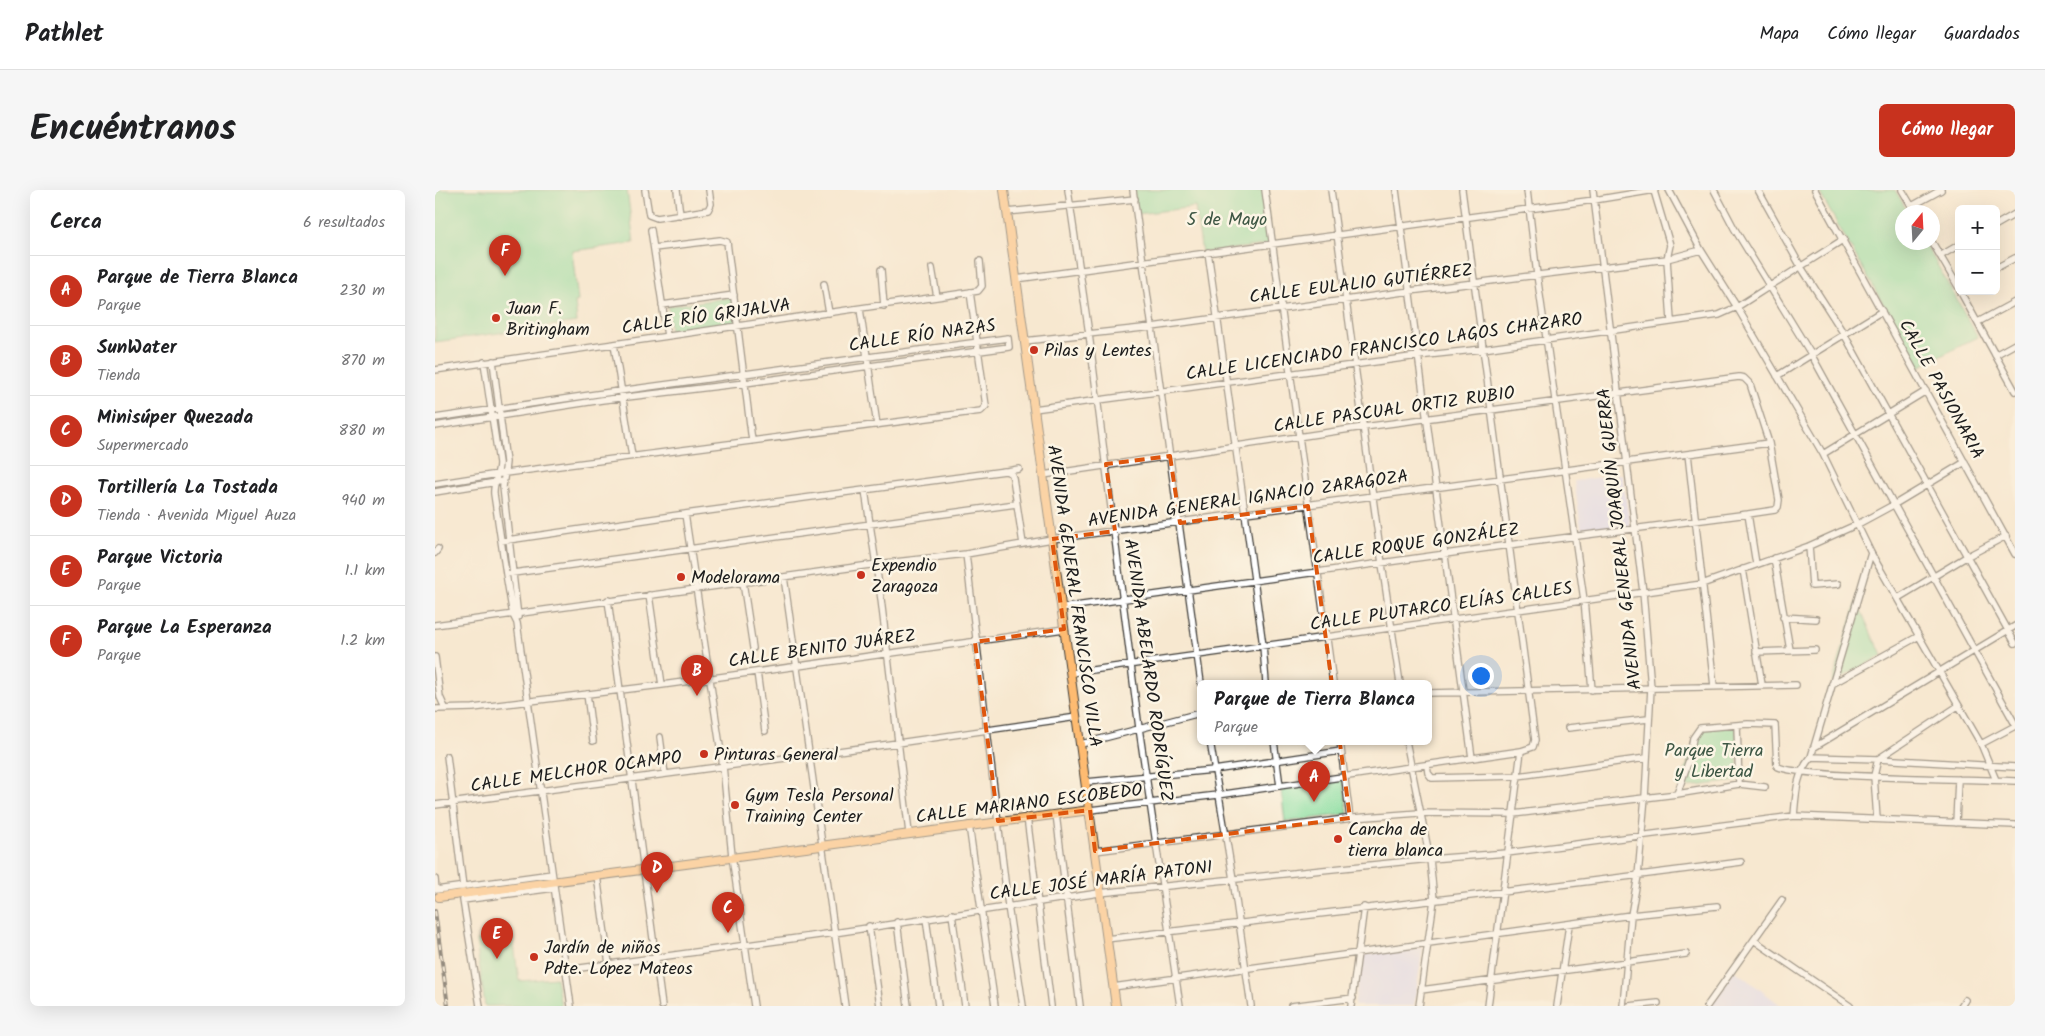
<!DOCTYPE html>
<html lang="es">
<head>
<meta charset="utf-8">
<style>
	body { margin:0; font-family:Kalam,sans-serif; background:#f6f6f6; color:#202124 }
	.controls { position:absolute; right:15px; top:15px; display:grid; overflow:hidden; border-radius:8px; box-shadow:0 5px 20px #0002 }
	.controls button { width:45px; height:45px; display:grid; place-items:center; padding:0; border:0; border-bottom:1px solid #e0e0e0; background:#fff; color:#202124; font:25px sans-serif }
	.compass { position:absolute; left:1460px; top:15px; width:45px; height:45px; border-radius:50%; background:#fff; box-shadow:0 5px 20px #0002; rotate:18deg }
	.you { position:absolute; left:1045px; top:485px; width:18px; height:18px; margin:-12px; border:4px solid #fff; border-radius:50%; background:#1a73e8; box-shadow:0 0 0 8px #1a73e833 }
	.badge { display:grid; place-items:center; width:32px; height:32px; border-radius:50%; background:#c8321e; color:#fff; font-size:16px; font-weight:700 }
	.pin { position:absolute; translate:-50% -41px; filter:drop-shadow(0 1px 2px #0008) }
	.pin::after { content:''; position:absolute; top:26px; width:18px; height:15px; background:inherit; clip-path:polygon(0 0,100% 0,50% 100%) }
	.popup { position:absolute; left:762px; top:490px; width:235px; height:65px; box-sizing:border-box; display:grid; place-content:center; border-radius:8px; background:#fff; filter:drop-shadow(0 1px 4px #0005); font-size:16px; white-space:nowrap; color:#757577 }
	.popup b { font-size:19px; color:#202124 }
	.popup::after { content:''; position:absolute; left:50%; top:100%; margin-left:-10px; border:10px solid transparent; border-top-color:#fff }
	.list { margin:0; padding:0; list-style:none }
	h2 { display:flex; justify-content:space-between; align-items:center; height:65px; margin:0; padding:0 20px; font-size:21px }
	h2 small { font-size:16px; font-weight:400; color:#757577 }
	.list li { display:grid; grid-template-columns:32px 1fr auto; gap:15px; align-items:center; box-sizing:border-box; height:70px; padding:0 20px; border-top:1px solid #e0e0e0 }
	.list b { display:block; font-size:19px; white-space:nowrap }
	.list p { margin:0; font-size:16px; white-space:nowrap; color:#757577 }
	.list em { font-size:16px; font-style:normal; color:#757577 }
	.map { position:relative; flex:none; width:1580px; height:816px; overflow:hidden; border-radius:8px }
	header { display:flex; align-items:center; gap:30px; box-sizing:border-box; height:70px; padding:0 25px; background:#fff; border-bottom:1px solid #e0e0e0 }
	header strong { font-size:24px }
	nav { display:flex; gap:28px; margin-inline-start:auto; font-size:18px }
	.intro { display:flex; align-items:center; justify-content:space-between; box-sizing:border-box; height:120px; padding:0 30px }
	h1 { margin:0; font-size:35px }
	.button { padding:12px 22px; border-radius:8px; background:#c8321e; color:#fff; font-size:18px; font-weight:700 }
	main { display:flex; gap:30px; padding:0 30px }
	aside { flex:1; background:#fff; border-radius:8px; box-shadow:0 5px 20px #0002 }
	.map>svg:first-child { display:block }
</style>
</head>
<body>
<header>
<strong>Pathlet</strong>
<nav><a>Mapa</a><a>Cómo llegar</a><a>Guardados</a></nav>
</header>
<div class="intro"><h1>Encuéntranos</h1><a class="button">Cómo llegar</a></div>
<main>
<aside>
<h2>Cerca<small>6 resultados</small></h2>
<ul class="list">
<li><span class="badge">A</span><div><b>Parque de Tierra Blanca</b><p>Parque</p></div><em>230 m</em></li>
<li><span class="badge">B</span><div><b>SunWater</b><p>Tienda</p></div><em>870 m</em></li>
<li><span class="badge">C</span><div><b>Minisúper Quezada</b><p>Supermercado</p></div><em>880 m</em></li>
<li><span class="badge">D</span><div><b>Tortillería La Tostada</b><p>Tienda · Avenida Miguel Auza</p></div><em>940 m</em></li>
<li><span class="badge">E</span><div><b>Parque Victoria</b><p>Parque</p></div><em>1.1 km</em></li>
<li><span class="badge">F</span><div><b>Parque La Esperanza</b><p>Parque</p></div><em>1.2 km</em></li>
</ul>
</aside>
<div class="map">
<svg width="1580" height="816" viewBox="0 0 1580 816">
	<rect width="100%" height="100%" fill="#fcf5e5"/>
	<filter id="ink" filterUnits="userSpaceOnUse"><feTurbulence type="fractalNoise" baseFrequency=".02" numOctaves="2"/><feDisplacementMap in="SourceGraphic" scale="10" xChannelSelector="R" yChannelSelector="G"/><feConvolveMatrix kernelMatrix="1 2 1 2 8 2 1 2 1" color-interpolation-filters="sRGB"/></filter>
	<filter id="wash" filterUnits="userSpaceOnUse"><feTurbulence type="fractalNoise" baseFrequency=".0096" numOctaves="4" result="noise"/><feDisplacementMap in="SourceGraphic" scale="20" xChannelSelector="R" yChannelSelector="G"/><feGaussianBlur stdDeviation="1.12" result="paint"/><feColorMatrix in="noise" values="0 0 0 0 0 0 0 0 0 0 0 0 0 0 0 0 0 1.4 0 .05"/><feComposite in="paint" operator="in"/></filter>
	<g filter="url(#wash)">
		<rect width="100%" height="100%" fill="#f7e8d0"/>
		<path fill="#d7d7f8" d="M 1187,284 L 1195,337 L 1147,343 L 1139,291 Z
			M 988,757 L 979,816 L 919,816 L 927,765 Z
			M 1299,780 L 1347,816 L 1275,816 Z"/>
		<path fill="#89dea1" stroke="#527d5e" d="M 0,0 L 192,0 L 199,53 L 137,61 L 143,111 L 140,112 L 142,132 L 0,152 Z
			M 699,0 L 830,0 L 837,54 L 767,63 L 760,17 L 702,24 Z
			M 1383,0 L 1460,0 L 1473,22 L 1468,22 L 1468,52 L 1490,53 L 1543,147 L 1484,177 Z
			M 299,107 L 302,134 L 235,143 L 233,116 Z
			M 1422,411 L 1439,450 L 1448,465 L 1397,493 Z
			M 1301,536 L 1303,591 L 1245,598 L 1260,549 L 1266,539 Z
			M 908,589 L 913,624 L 850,632 L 846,599 Z
			M 78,747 L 84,791 L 121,788 L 126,816 L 50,816 L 41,751 Z"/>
	</g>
	<g filter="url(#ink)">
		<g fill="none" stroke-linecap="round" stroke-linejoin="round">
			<g stroke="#3d3b37" stroke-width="8">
				<path id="minor" d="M 210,0 L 214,25 L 222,28 L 273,20 L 276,14 L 274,0
					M 242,0 L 245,25
					M 633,0 L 654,144 L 704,538 L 745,816
					M 698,0 L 766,493
					M 830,0 L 898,493
					M 896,0 L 947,374 L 965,493
					M 961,0 L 1037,568
					M 1092,0 L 1102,85 L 1149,410 L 1157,500
					M 1158,0 L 1208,402 L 1216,498 L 1210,607 L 1203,686 L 1196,725 L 1188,816
					M 1234,0 L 1266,60 L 1302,117 L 1388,264 L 1436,363 L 1546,554 L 1561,590
					M 1279,0 L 1299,38 L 1376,164 L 1580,534
					M 1323,0 L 1366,77 L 1409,144 L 1580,453
					M 1380,0 L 1580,364
					M 1467,0 L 1480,22
					M 1219,1 L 1235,55 L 1232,69 L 1236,131
					M 1477,16 L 1506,0
					M 572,22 L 700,9
					M 1561,35 L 1580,24
					M 216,40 L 232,146
					M 1497,52 L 1524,98
					M 219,58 L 285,50 L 292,52 L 317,251
					M 773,62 L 810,323 L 828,456 L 831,493
					M 1505,66 L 1524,55
					M 497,78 L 502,107
					M 1561,78 L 1580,68
					M 446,80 L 449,116
					M 581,89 L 1159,10 L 1220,0
					M 389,94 L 394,123
					M 1525,101 L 1580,201
					M 227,115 L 299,105
					M 425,119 L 442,235
					M 1543,132 L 1580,112
					M 589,151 L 717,137 L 975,101 L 1232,69 L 1266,60
					M 179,154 L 197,266
					M 1560,165 L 1580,154
					M 58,171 L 71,272 L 68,297 L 83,427
					M 49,172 L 64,273 C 64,284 58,293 59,304 L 71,384 L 78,425 L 82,433 L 136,816
					M 0,180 L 543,101 L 547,96 L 545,71
					M 1342,186 L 1447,121
					M 599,219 L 983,166 L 1048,159 L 1284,125 L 1302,117 L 1409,49
					M 0,228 L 162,204 L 573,148 L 574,157 L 310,193 L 167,210 L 0,236
					M 1253,264 L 1279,496
					M 1388,264 L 1491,201
					M 572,281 L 584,279
					M 608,285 L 929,237 L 1304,187 L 1309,188 L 1315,194 L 1334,253 L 1344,310 L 1343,317 L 1340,320 L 1313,324 L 1074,355 L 626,418
					M 0,294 L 63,284 L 546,221 L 551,216 L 535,102
					M 430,300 L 446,409 L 474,643
					M 0,302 L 68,291
					M 250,324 L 288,576 L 297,666 L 319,816
					M 1313,324 L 1321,374
					M 66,351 L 250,324 L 570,281 L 576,283 L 578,288 L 588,354
					M 1374,356 L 1377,396 L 1403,394
					M 0,363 L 3,359
					M 531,364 L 573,716 L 588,816
					M 1339,368 L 1355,460
					M 1308,379 L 1327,495
					M 71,384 L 581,314
					M 349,387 L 410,816
					M 308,392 L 318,458
					M 214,405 L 227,495
					M 1463,408 L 1531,367 L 1571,346
					M 173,410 L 227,816
					M 1348,427 L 1381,429
					M 0,435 L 442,374 L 531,364 L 617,349 L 1334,253
					M 1321,462 L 1380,460
					M 0,467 L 5,507 L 10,518
					M 322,482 L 330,541
					M 636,483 L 1267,394 L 1374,356 L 1423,334 L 1460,314 L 1530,272
					M 1397,494 L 1484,446
					M 993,503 L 1361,495
					M 152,504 L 158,551
					M 0,519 L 38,518 L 227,495 L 629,439
					M 1302,535 L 1304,594
					M 1133,538 L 1213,529
					M 225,547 L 230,584
					M 775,551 L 798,689 L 816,816
					M 839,551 L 845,596
					M 905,551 L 915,628
					M 971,551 L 995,669 L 999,710 L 984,816
					M 646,554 L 765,523
					M 1546,554 L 1580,536
					M 1378,558 L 1580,436
					M 12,566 L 28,697
					M 1376,567 L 1443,569 L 1580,577
					M 992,575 L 993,583 L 997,588 L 1083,586 L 1211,568
					M 651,592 L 779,580 L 906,561
					M 1242,604 L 1254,570 L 1258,548 L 1265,538 L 1313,534 L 1340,535 L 1342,576 C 1355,588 1548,589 1580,591
					M 0,615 L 463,553 L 642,527
					M 655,620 L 783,605 L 1086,561 L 1098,557 L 1100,550 L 1027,0
					M 621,624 L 645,816
					M 1359,626 C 1361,604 1361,584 1376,567 L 1436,363
					M 592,627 L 616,816
					M 1442,629 L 1439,586 L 1443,569 L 1523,516
					M 1521,633 L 1523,589
					M 534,635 L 560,816
					M 660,661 L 918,628 L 984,623 L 1078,624 L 1242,604 L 1304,594 L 1330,597
					M 162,685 L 174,774
					M 0,689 L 1,700 L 117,684
					M 517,724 L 530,816
					M 491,728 L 503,816
					M 462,732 L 473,816
					M 434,736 L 445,816
					M 671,749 C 883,724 1094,700 1306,672
					M 1320,751 L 1415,816
					M 131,780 L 399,743 L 664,703 L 995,669 L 1072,663 L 1359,626 L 1580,635
					M 678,797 L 1196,725 L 1282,716
					M 986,800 L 1251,764
					M 45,816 L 28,710 L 119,698
					M 856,816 L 918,808
					M 916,816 L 929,717
					M 1053,816 L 1086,561
					M 1122,816 L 1134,735
					M 1194,816 L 1223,813
					M 1272,816 L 1347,710
					M 1526,816 L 1530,810"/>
			</g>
			<g stroke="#3d3b37" stroke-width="10">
				<path id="major" d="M 569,0 L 681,816
					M 4,707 L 655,620"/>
			</g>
			<use href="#minor" stroke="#fff" stroke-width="5.5"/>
			<use href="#major" stroke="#febb71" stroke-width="8"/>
			<g stroke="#1c1c1c" stroke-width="4">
				<path id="rail" d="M 0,721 L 13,816"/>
			</g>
			<use href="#rail" stroke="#fcf5e5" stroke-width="2" stroke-dasharray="5.5" stroke-linecap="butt"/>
		</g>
	</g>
	<path d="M0 0H1580V816H0ZM 735,266 L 745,333 L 873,316 L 915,628 L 660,661 L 655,620 L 563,631 L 540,452 L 629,439 L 617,349 L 680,341 L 671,274 Z" fill="#f7e8d0" fill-opacity=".55" fill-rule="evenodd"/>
	<path fill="none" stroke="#de560d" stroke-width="4" stroke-dasharray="10 6" stroke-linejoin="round" d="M 735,266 L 745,333 L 873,316 L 915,628 L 660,661 L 655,620 L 563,631 L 540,452 L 629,439 L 617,349 L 680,341 L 671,274 Z"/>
	<g fill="#c8321e" stroke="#fcf5e5" stroke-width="2">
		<circle cx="61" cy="128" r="5"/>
		<circle cx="599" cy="160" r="5"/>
		<circle cx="426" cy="385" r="5"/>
		<circle cx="246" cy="387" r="5"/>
		<circle cx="269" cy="564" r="5"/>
		<circle cx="300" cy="615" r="5"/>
		<circle cx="903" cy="649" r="5"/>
		<circle cx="99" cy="767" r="5"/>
	</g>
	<g text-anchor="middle" stroke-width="5" stroke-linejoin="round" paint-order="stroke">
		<g font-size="18" fill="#3d5644" stroke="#fcf5e5">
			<text x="792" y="35">5 de Mayo</text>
			<text x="1279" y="566">Parque Tierra<tspan x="1279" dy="21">y Libertad</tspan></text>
		</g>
		<g font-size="18" fill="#1c1c1c" stroke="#fcf5e5">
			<text transform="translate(926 93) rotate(-7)" y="6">CALLE EULALIO GUTIÉRREZ</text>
			<text transform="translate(271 126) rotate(-8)" y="6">CALLE RÍO GRIJALVA</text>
			<text transform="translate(487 145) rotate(-8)" y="6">CALLE RÍO NAZAS</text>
			<text transform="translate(949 156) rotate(-8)" y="6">CALLE LICENCIADO FRANCISCO LAGOS CHAZARO</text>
			<text transform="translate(1507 199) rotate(61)" y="6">CALLE PASIONARIA</text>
			<text transform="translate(959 219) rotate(-8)" y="6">CALLE PASCUAL ORTIZ RUBIO</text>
			<text transform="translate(813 308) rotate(-8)" y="6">AVENIDA GENERAL IGNACIO ZARAGOZA</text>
			<text transform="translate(1184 349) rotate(-96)" y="6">AVENIDA GENERAL JOAQUÍN GUERRA</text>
			<text transform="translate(981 353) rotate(-8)" y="6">CALLE ROQUE GONZÁLEZ</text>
			<text transform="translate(640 406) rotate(82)" y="6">AVENIDA GENERAL FRANCISCO VILLA</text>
			<text transform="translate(1006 416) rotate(-8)" y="6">CALLE PLUTARCO ELÍAS CALLES</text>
			<text transform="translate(387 458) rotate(-8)" y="6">CALLE BENITO JUÁREZ</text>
			<text transform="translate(714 480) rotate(82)" y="6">AVENIDA ABELARDO RODRÍGUEZ</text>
			<text transform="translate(141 581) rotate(-8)" y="6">CALLE MELCHOR OCAMPO</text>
			<text transform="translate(594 613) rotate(-7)" y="6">CALLE MARIANO ESCOBEDO</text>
			<text transform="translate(666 690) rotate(-7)" y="6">CALLE JOSÉ MARÍA PATONI</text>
		</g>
		<g font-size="18" fill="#1c1c1c" stroke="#fcf5e5" text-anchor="start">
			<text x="71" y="124">Juan F.<tspan x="71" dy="21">Britingham</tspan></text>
			<text x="609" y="166">Pilas y Lentes</text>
			<text x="436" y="381">Expendio<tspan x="436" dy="21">Zaragoza</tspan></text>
			<text x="256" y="393">Modelorama</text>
			<text x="279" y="570">Pinturas General</text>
			<text x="310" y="611">Gym Tesla Personal<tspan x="310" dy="21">Training Center</tspan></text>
			<text x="913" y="645">Cancha de<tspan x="913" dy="21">tierra blanca</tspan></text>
			<text x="109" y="763">Jardín de niños<tspan x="109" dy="21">Pdte. López Mateos</tspan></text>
		</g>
	</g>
</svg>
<div class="controls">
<button>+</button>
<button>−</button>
</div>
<svg class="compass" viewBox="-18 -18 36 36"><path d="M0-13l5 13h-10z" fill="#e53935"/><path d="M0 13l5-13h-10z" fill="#757577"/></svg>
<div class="you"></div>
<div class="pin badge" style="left:879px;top:612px">A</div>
<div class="popup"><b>Parque de Tierra Blanca</b>Parque</div>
<div class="pin badge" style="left:262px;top:506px">B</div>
<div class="pin badge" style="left:293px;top:743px">C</div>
<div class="pin badge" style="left:222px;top:703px">D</div>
<div class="pin badge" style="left:62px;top:769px">E</div>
<div class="pin badge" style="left:70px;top:86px">F</div>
</div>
</main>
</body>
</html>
